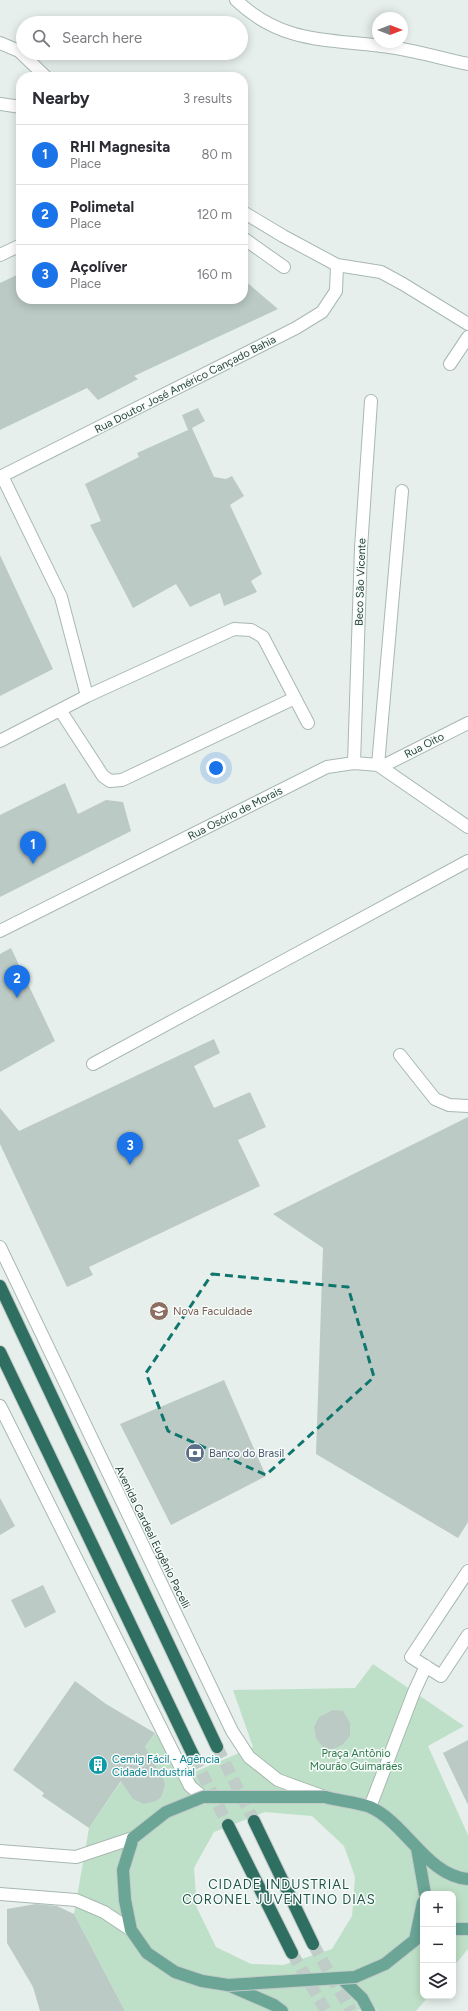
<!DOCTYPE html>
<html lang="en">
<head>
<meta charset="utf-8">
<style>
	body { margin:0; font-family:Figtree,sans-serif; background:#f7f7f7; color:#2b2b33 }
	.controls { position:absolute; right:12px; bottom:12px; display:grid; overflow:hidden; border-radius:8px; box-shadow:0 2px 10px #0003 }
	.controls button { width:36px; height:36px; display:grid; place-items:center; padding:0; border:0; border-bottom:1px solid #e1e1e2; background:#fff; color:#2b2b33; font:20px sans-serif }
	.compass { position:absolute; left:372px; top:12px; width:36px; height:36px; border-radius:50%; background:#fff; box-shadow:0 2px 10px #0003; rotate:90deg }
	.you { position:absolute; left:216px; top:768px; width:14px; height:14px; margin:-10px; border:3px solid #fff; border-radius:50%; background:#1a73e8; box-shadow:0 0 0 6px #1a73e833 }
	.badge { display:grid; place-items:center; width:26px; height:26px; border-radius:50%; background:#1a73e8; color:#fff; font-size:13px; font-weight:700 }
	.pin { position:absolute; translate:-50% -33px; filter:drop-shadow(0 1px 2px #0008) }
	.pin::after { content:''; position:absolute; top:21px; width:14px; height:12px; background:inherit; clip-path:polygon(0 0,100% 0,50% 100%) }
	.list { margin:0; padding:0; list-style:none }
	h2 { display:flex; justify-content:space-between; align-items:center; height:52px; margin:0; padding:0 16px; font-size:17px }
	h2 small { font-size:13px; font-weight:400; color:#7c7c81 }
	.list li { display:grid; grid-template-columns:26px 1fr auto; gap:12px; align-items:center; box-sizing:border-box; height:60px; padding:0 16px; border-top:1px solid #e1e1e2 }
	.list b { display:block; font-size:15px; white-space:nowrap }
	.list p { margin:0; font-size:13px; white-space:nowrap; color:#7c7c81 }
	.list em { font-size:13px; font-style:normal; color:#7c7c81 }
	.icon { flex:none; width:22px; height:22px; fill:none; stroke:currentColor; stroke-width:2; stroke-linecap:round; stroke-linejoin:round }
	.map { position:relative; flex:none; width:468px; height:2011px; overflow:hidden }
	.search { position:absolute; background:#fff; box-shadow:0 2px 10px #0003; left:16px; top:16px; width:232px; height:44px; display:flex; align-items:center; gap:10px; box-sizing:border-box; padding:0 14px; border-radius:22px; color:#7c7c81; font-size:15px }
	.panel { position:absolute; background:#fff; box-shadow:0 2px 10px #0003; left:16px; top:72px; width:232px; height:232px; border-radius:16px }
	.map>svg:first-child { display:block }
</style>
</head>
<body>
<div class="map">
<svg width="468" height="2011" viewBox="0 0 468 2011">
	<rect width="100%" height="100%" fill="#e6efeb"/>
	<path fill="#bfe0c8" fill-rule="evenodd" d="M 373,1664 L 464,1726 L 428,1746 L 468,1835 L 468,1949 L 453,1967 L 453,1894 L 423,1894 L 423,1996 L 429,1996 L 416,2011 L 377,2011 L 373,2004 L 357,2011 L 125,2011 L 74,1914 L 89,1828 L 155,1733 L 190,1774 L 253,1747 L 233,1690 L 355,1688 ZM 265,1812 L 312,1816 L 344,1846 L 355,1877 L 352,1916 L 332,1949 L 283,1965 L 251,1964 L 216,1947 L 197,1908 L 194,1868 L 214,1832 Z"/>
	<path fill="#bbcac4" d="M 21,273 L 21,299 L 243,299 L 243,279 L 278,309 L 134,376 L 138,379 L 98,400 L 87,388 L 0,430 L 0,283 Z
		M 198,408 L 205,421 L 192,428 L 214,477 L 226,479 L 232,476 L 244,496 L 230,505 L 262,574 L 251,581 L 257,592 L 224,606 L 220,593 L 190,607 L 176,584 L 133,608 L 90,525 L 101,521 L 85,484 L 139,457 L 137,453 L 188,430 L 182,415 Z
		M 0,555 L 53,669 L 0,696 Z
		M 65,783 L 78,814 L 106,800 L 123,802 L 131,831 L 0,897 L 0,815 Z
		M 11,948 L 55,1041 L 0,1072 L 0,954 Z
		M 214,1039 L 220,1053 L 194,1066 L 214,1108 L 250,1092 L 266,1127 L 238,1140 L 260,1186 L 89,1267 L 93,1275 L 67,1287 L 0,1144 L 0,1108 L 19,1131 Z
		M 468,1117 L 468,1522 L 458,1538 L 316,1454 L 323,1248 L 273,1214 Z
		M 224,1380 L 266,1476 L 171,1525 L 120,1424 Z
		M 0,1498 L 15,1526 L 0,1535 Z
		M 43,1585 L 56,1612 L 25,1628 L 11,1600 Z
		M 75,1681 L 106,1704 L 155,1733 L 145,1747 L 163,1778 L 165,1785 L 161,1797 L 156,1801 L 144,1804 L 133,1799 L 121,1781 L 89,1828 L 42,1796 L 44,1793 L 13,1770 Z
		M 333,1710 L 343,1711 L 350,1723 L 350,1736 L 342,1745 L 333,1749 L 324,1749 L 316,1738 L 314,1727 L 319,1717 Z
		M 468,1740 L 468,1805 L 443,1753 Z
		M 36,1904 L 57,1906 L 74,1914 L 125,2011 L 40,2011 L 33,1987 L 7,1943 L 7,1909 Z"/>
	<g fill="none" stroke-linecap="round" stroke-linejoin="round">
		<path stroke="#bfccc8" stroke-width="12" stroke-dasharray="12 6" stroke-linecap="butt" d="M 217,1747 L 254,1821
			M 194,1757 L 228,1825
			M 313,1944 L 351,2011
			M 292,1953 L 326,2011"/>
		<g stroke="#a8b8b2" stroke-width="14">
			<path id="minor" d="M 236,0 C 285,47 335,38 396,48 C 420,52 444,59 468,64
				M 0,43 L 19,51 L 46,77
				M 0,104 L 21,107
				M 243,212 L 283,236 L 337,265 L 381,272 L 403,284 L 468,324
				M 243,238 L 284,267
				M 0,255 L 21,245
				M 450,364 L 468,337
				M 0,477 L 296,328 L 322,312 L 336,291 L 337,265
				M 87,696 L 234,629 L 251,630 L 263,637 L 308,723
				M 60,710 L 103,776 L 110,781 L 122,780 L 295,698
				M 0,741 L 87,696 L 61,597 L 2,476
				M 354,763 L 361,548 L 371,401
				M 378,765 L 402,491
				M 381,767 L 468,723
				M 0,931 L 327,767 L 354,763 L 378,765 L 468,827
				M 400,1055 L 435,1099 L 449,1105 L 468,1106
				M 93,1064 L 468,861
				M 0,1247 L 232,1731 L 249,1757 L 278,1780 L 322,1796
				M 0,1406 L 190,1786 L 203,1797
				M 468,1571 L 411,1657 L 441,1676 L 468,1635
				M 370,1807 L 414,1692 L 426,1666
				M 0,1851 L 76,1857 L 133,1838
				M 0,1894 L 76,1900 L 104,1912 L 131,1930"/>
		</g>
		<g stroke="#c2cac8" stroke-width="14">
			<path id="major" d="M 325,1797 C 339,1801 357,1802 370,1807 C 406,1823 427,1876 468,1879
				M 133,1838 L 123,1870 L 125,1900 L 131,1930 L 147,1953 L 175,1972 L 202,1981 L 228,1985 L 274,2005 L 282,2011
				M 417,1848 L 425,1894
				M 453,1929 L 468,1929
				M 341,1978 L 362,1998 L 369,2011"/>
		</g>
		<g stroke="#c2cac8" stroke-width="14">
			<path id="highway" d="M 0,1286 L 217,1747
				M 0,1352 L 194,1757
				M 254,1821 L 313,1944
				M 228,1825 L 292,1953"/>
		</g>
		<use href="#minor" stroke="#fff" stroke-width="12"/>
		<use href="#major" stroke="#6aa596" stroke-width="12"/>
		<use href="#highway" stroke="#2f6f62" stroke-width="12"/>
		<g stroke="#c2cac8" stroke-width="14" stroke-linecap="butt">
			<path id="major-bridge" d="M 133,1838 L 166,1812 L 203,1797 L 325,1797
				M 228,1985 L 355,1977 L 385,1964 L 415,1940 L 423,1902"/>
		</g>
		<use href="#major-bridge" stroke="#6aa596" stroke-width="12"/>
	</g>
	<path fill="none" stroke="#0f766e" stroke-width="3" stroke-dasharray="8 5" stroke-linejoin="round" d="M 212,1274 L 348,1287 L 374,1377 L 266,1475 L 168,1431 L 146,1373 Z"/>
	<defs>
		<g id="university-disc" transform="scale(1)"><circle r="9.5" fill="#8d6e63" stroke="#f7fbf9"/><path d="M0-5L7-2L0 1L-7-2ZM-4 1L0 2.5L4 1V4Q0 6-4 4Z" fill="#fff"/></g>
		<g id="bank-disc" transform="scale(1)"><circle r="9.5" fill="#5c6f8a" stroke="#f7fbf9"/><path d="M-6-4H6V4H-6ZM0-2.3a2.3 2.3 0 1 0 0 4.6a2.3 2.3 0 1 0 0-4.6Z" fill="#fff"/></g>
		<g id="building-disc" transform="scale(1)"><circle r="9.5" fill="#0f9aa8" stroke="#f7fbf9"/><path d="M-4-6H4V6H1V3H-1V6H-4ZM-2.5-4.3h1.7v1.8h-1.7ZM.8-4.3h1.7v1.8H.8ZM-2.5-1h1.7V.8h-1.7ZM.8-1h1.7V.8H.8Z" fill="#fff"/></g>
	</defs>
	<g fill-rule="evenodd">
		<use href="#university-disc" x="159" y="1311"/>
		<use href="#bank-disc" x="195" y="1453"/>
		<use href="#building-disc" x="98" y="1765"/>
	</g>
	<g text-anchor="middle" stroke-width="3" stroke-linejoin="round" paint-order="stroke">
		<g font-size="11" fill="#24423a" stroke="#f7fbf9">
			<text transform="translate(185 384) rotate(-27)" y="4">Rua Doutor José Américo Cançado Bahia</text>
			<text transform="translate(360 582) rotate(-88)" y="4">Beco São Vicente</text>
			<text transform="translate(424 745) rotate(-27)" y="4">Rua Oito</text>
			<text transform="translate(235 813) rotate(-27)" y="4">Rua Osório de Morais</text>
			<text transform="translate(153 1537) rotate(64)" y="4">Avenida Cardeal Eugênio Pacelli</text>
		</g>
		<g font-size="11" fill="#785e54" stroke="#f7fbf9" text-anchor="start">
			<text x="173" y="1315">Nova Faculdade</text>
		</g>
		<g font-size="11" fill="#4e5e75" stroke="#f7fbf9" text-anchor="start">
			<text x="209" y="1457">Banco do Brasil</text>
		</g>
		<g font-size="11" fill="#2d7a4b" stroke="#f7fbf9">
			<text x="356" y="1757">Praça Antônio<tspan x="356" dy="13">Mourão Guimarães</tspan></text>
		</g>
		<g font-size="11" fill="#0d838f" stroke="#f7fbf9" text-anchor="start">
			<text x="112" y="1763">Cemig Fácil - Agência<tspan x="112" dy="13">Cidade Industrial</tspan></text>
		</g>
		<g font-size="13" letter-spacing="1" fill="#1f5548" stroke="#f7fbf9">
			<text x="279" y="1889">CIDADE INDUSTRIAL<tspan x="279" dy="15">CORONEL JUVENTINO DIAS</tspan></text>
		</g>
	</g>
</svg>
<div class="controls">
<button>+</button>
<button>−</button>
<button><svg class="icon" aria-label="layers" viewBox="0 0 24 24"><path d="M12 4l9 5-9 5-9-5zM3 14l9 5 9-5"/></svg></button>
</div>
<svg class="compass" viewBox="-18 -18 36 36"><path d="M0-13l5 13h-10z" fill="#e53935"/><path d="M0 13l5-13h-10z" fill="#7c7c81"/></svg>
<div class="you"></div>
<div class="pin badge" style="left:33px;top:864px">1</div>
<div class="pin badge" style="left:17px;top:998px">2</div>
<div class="pin badge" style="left:130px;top:1165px">3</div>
<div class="search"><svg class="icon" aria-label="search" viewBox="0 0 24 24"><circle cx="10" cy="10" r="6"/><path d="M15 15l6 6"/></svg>Search here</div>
<section class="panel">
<h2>Nearby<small>3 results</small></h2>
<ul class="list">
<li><span class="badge">1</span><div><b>RHI Magnesita</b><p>Place</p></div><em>80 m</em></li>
<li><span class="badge">2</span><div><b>Polimetal</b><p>Place</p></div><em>120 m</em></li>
<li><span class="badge">3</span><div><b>Açolíver</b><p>Place</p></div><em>160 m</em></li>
</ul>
</section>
</div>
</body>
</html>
